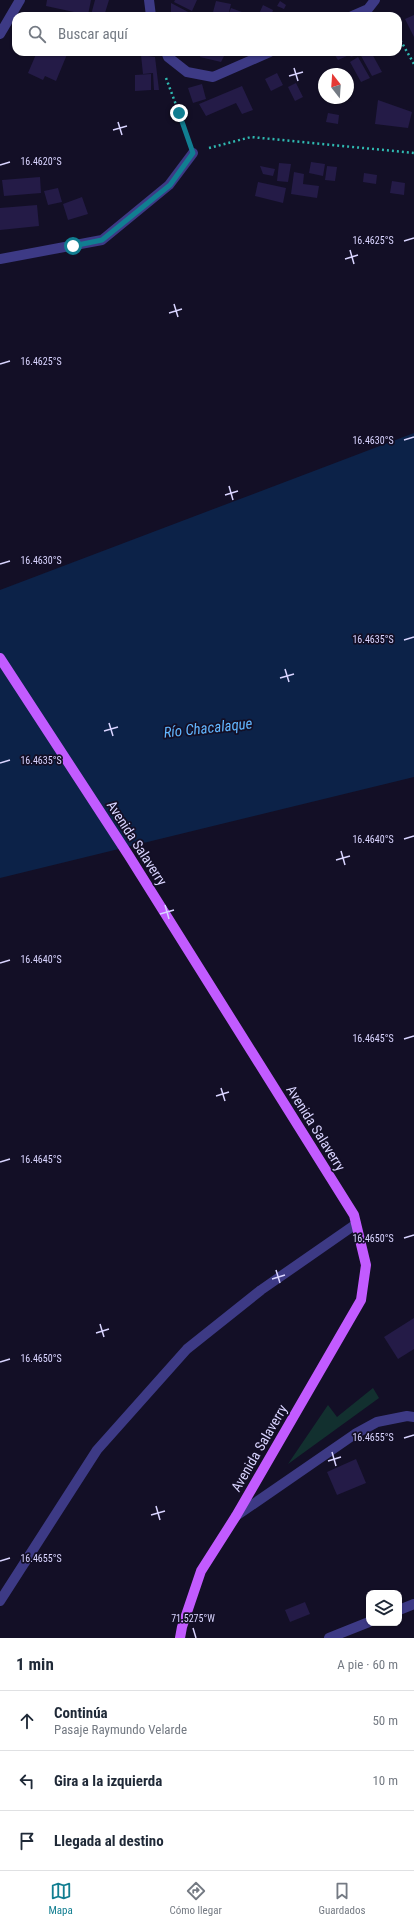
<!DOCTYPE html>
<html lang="es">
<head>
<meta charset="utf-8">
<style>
	body { margin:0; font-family:"Roboto Condensed",sans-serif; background:#f6f6f7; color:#1f2937 }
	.controls { position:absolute; right:12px; bottom:12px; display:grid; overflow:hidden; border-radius:8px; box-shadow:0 1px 3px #0004 }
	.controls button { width:36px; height:36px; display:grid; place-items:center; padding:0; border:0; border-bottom:1px solid #e0e1e3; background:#fff; color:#1f2937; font:20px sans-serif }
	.compass { position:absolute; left:318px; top:68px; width:36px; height:36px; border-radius:50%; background:#fff; box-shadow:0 1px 3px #0004; rotate:343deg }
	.stop { position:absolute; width:12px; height:12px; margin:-9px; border:3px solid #117e91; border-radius:50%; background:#fff }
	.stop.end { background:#117e91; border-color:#fff; box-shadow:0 1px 4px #0008 }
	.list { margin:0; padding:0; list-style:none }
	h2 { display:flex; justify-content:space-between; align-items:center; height:52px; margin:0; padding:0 16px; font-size:17px }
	h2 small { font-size:13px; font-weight:400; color:#747a83 }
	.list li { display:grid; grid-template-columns:26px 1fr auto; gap:12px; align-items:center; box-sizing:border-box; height:60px; padding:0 16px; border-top:1px solid #e0e1e3 }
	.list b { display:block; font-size:15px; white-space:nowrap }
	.list p { margin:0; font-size:13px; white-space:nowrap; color:#747a83 }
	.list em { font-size:13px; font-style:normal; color:#747a83 }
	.icon { flex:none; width:22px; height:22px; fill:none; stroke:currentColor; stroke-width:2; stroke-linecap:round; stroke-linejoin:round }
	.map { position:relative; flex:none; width:414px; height:1638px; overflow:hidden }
	.search { position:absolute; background:#fff; box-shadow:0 1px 3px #0004; left:12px; right:12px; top:12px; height:44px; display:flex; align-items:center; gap:10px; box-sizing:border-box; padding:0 14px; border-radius:12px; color:#747a83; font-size:15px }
	.sheet { height:232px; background:#fff }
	nav { display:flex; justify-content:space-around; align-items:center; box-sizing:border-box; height:56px; border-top:1px solid #e0e1e3; background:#fff; font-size:11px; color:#747a83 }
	nav a { display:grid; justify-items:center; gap:2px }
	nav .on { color:#117e91 }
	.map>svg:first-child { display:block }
</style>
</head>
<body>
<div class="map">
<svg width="414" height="1638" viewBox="0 0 414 1638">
	<rect width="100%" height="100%" fill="#130f26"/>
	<path fill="#12302f" d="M 373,1388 L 379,1398 L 288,1464 L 328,1405 L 337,1417 Z"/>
	<path fill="#0c2248" d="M 414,433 L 414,777 L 0,878 L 0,590 Z"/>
	<path fill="#241b47" d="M 47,0 L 91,0 L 88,15 L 46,6 Z
		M 95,0 L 109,0 L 104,16 L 91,15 Z
		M 175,0 L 197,0 L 192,11 L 174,2 Z
		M 216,1 L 231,4 L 228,16 L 212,16 Z
		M 280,1 L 286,5 L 284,9 L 277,6 Z
		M 171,3 L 190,13 L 188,16 L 171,16 Z
		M 263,5 L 273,10 L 271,16 L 258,16 Z
		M 231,8 L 242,12 L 240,16 L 228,16 Z
		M 414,15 L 414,37 L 405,19 Z
		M 37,52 L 68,52 L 56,81 L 45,76 L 43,80 L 28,73 Z
		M 201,52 L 226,52 L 221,62 L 200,57 Z
		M 333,52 L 371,52 L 382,72 L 372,76 L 360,54 L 351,57 L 349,55 L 338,60 Z
		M 141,55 L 155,57 L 159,90 L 154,90 L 153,73 L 143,74 Z
		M 358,57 L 370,78 L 361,82 L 350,62 Z
		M 277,73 L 283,85 L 271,91 L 265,79 Z
		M 151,74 L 151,90 L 135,91 L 135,75 Z
		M 296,83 L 303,97 L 295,101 L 288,87 Z
		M 202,84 L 206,99 L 193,103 L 188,88 Z
		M 242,86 L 253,110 L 242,114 L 236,103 L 206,116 L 199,104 Z
		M 378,100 L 412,112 L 408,128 L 375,124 Z
		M 328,113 L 339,115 L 338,124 L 326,122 Z
		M 311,162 L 325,164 L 323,176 L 309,173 Z
		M 279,163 L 291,164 L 288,182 L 277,181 Z
		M 260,166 L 275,169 L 273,176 L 263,174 Z
		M 327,166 L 337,167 L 335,181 L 325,180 Z
		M 294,172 L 304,174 L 303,184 L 319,186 L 317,198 L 291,194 Z
		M 364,173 L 377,175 L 376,184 L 363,182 Z
		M 40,177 L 41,193 L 4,196 L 2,180 Z
		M 392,181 L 405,183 L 404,195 L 390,193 Z
		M 258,182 L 286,188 L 283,203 L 255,196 Z
		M 58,188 L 62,202 L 48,205 L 44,191 Z
		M 82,197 L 88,214 L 68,220 L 63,204 Z
		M 37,205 L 39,226 L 0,230 L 0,208 Z
		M 414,1318 L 414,1349 L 398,1359 L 384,1337 Z
		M 356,1459 L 366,1483 L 337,1495 L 327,1472 Z
		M 305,1602 L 310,1614 L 290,1622 L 285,1610 Z"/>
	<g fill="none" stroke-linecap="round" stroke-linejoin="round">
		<path stroke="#2fb8b0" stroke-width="2.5" stroke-dasharray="2 3" stroke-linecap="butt" d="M 398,36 L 414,64
			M 166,78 L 188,137
			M 209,148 L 251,137 L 414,153"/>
		<path stroke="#3d3a85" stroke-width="10" d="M 149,0 L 151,16
			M 352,16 L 368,9 L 375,0
			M 166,52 L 168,57 L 187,72 L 213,77 L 270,52
			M 0,259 L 102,240 L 169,185 L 193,153
			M 236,1516 L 355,1434 L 377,1422 L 407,1416 L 414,1417
			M 0,1601 L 97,1450 L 187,1349 L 261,1290 L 356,1224
			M 399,1610 L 414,1604
			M 329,1638 L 369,1622"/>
		<path stroke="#3d3a85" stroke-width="10" d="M 0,34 L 20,0"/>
		<path stroke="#c25bff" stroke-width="10" d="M 0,658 L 129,856 L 354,1215 L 366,1265 L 361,1300 L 236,1516 L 201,1571 L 182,1627 L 180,1638"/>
	</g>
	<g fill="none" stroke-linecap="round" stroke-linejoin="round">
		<path stroke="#117e91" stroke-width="5" d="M 73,246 L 102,240 L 170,185 L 193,153 L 179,113"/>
	</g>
	<path fill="none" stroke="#d9d4ff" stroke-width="1.5" d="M 294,68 L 298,81M 289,76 L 303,72M 118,122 L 122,135M 113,130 L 127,126M 0,165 L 10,162M 404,241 L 414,238M 350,250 L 354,264M 345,259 L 358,255M 174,304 L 178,317M 169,313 L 182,309M 0,364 L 10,361M 404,440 L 414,437M 229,486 L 233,500M 225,495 L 238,491M 0,564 L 10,561M 404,640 L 414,637M 285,669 L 289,682M 280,678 L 294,674M 109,723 L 113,736M 104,731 L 118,727M 0,763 L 10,760M 404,839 L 414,836M 341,851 L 345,865M 336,860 L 350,856M 165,905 L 169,919M 160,914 L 174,910M 0,963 L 10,960M 404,1039 L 414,1036M 221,1088 L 225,1101M 216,1096 L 229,1092M 0,1162 L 10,1159M 404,1238 L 414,1235M 276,1270 L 280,1283M 272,1279 L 285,1275M 100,1324 L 104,1337M 96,1333 L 109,1329M 0,1362 L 10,1359M 404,1438 L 414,1435M 332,1452 L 336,1466M 328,1461 L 341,1457M 156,1506 L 160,1520M 151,1515 L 165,1511M 0,1561 L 10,1558M 193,1628 L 196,1638"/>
	<g text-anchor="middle" stroke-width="3.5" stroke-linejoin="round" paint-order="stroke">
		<g font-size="14" fill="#d9d4ff" stroke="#130f26">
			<text transform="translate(137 843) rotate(57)" y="5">Avenida Salaverry</text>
			<text transform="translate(316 1128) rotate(58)" y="5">Avenida Salaverry</text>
			<text transform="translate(259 1448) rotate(-60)" y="5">Avenida Salaverry</text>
		</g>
		<g font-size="15" font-style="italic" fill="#62b6ff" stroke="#130f26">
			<text transform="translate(208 728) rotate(-6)" y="5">Río Chacalaque</text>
		</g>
	</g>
	<g font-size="10" text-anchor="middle" fill="#d9d4ff" stroke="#130f26" stroke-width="3.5" stroke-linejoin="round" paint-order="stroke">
		<text x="41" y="165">16.4620°S</text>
		<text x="373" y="244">16.4625°S</text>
		<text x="41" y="365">16.4625°S</text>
		<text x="373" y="444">16.4630°S</text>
		<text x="41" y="564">16.4630°S</text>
		<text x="373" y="643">16.4635°S</text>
		<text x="41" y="764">16.4635°S</text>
		<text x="373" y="843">16.4640°S</text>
		<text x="41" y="963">16.4640°S</text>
		<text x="373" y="1042">16.4645°S</text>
		<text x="41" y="1163">16.4645°S</text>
		<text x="373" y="1242">16.4650°S</text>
		<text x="41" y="1362">16.4650°S</text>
		<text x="373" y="1441">16.4655°S</text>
		<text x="41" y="1562">16.4655°S</text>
		<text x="193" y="1622">71.5275°W</text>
	</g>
</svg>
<div class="controls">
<button><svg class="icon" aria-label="layers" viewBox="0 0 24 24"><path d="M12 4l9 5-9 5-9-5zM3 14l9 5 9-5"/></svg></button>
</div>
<svg class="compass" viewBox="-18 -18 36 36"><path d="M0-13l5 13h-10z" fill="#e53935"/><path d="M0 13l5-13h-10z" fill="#747a83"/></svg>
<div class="stop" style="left:73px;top:246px"></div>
<div class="stop end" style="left:179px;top:113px"></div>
<div class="search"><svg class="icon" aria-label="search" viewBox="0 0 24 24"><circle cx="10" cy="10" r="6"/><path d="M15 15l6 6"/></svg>Buscar aquí</div>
</div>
<section class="sheet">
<h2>1 min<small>A pie · 60 m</small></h2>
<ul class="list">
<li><svg class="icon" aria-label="ahead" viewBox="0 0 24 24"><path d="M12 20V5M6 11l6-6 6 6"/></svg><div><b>Continúa</b><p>Pasaje Raymundo Velarde</p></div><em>50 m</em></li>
<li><svg class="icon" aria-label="left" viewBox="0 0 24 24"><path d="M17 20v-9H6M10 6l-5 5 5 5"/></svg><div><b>Gira a la izquierda</b></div><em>10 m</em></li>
<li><svg class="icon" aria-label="arrive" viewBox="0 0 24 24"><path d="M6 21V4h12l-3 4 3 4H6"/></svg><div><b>Llegada al destino</b></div></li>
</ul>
</section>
<nav>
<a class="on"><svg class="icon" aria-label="map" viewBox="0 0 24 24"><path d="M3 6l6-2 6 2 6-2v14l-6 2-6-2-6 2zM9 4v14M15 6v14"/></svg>Mapa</a>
<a><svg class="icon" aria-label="directions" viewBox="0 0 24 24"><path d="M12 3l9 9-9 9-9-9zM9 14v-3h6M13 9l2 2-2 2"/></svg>Cómo llegar</a>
<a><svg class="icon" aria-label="saved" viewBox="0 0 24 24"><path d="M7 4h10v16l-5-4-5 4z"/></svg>Guardados</a>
</nav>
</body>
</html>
